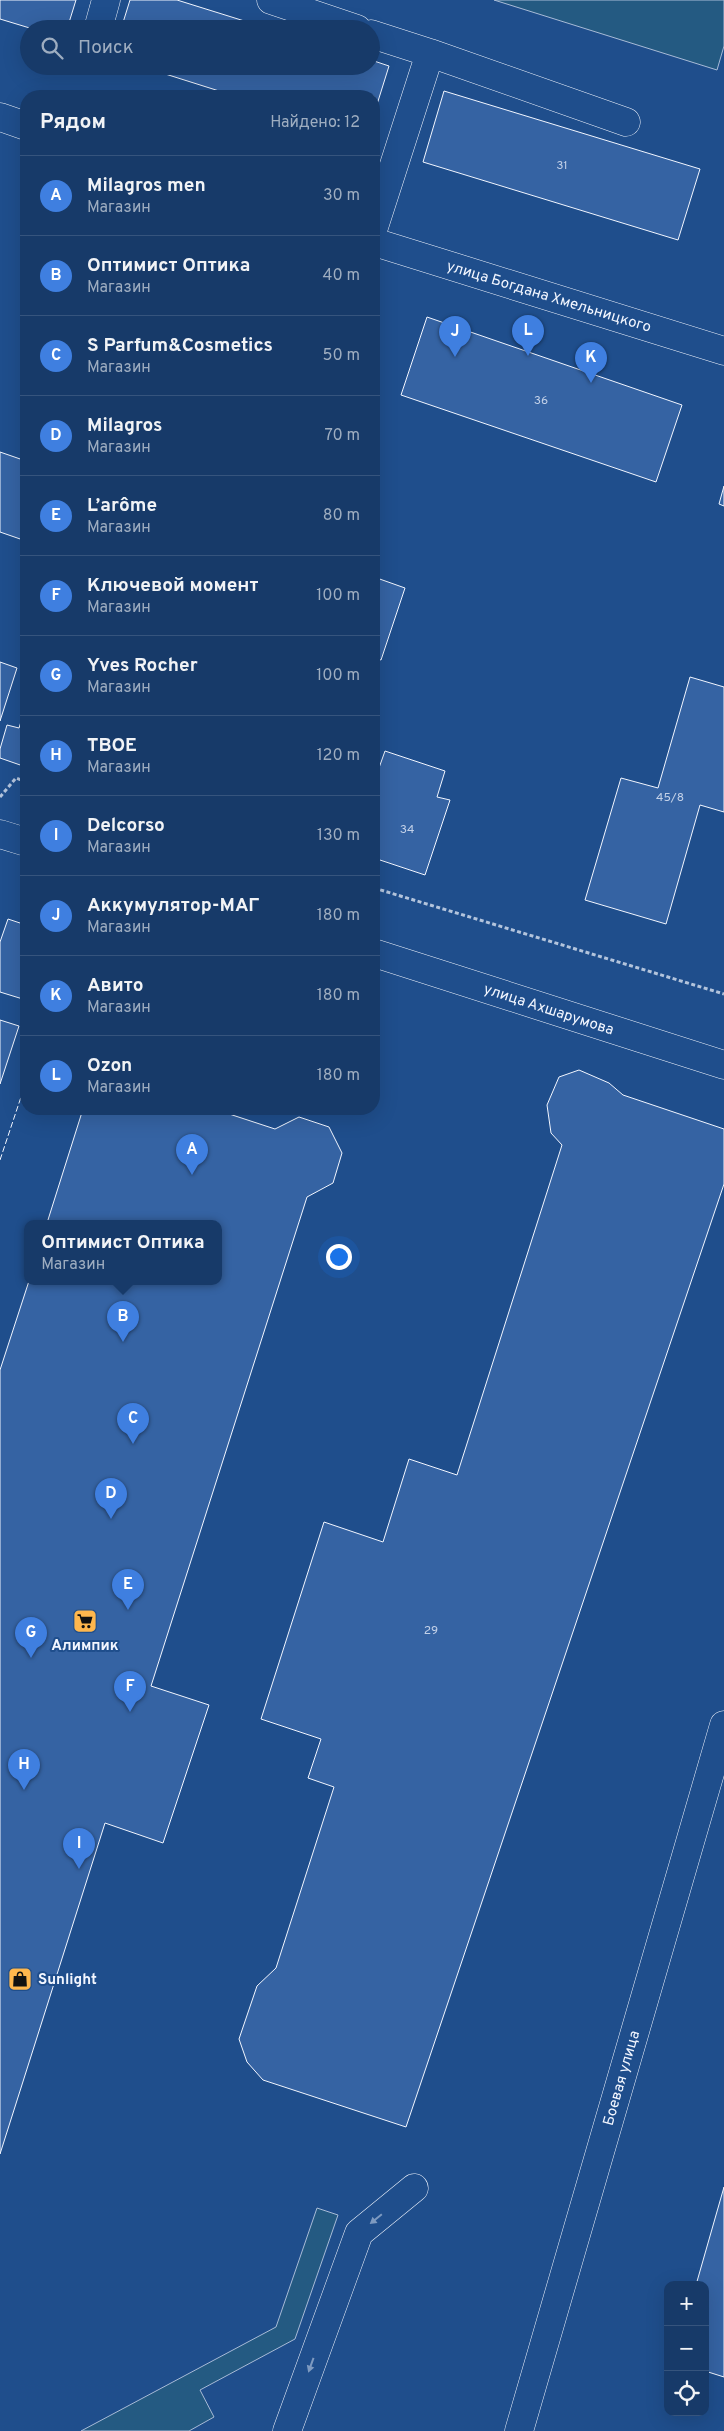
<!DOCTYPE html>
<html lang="ru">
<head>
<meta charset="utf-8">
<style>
	body { margin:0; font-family:Overpass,sans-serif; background:#20416f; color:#f1f3f6 }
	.controls { position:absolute; right:15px; bottom:15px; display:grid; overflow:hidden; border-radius:10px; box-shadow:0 5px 20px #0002 }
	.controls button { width:45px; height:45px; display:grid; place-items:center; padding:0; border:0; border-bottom:1px solid #36547d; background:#173a69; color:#f1f3f6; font:25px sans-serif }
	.you { position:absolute; left:338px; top:1256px; width:18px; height:18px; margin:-12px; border:4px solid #fff; border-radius:50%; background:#1a73e8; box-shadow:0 0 0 8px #1a73e833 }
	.badge { display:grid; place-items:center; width:32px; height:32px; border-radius:50%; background:#ffb74d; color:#fff; font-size:16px; font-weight:700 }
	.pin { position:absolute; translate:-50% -41px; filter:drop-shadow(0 1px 2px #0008) }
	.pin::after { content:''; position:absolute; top:26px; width:18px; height:15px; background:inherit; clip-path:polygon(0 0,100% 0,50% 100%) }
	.popup { position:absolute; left:24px; top:1220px; width:198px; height:65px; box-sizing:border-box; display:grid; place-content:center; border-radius:10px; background:#173a69; filter:drop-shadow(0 1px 4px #0005); font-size:16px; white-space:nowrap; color:#9eadc0 }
	.popup b { font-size:19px; color:#f1f3f6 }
	.popup::after { content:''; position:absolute; left:50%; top:100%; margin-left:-10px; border:10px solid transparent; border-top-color:#173a69 }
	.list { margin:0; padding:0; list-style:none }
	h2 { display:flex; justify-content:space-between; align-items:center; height:65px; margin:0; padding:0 20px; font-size:21px }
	h2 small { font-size:16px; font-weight:400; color:#9eadc0 }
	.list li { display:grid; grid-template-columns:32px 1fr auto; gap:15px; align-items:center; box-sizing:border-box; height:80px; padding:0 20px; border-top:1px solid #36547d }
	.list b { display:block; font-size:19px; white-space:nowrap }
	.list p { margin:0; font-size:16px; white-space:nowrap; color:#9eadc0 }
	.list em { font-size:16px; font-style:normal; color:#9eadc0 }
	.icon { flex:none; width:28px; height:28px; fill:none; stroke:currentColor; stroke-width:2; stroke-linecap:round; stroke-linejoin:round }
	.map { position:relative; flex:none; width:724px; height:2431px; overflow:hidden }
	.search { position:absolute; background:#173a69; box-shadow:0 5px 20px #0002; left:20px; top:20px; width:360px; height:55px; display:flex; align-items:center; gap:12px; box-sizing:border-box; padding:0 18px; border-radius:28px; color:#9eadc0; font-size:19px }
	.panel { position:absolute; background:#173a69; box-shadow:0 5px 20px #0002; left:20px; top:90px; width:360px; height:1025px; border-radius:20px }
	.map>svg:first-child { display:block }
</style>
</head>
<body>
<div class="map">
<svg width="724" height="2431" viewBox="0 0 724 2431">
	<rect width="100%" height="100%" fill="#1f4e8c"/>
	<path fill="#245a82" stroke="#a8bbd7" d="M 494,0 L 724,0 L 724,46 L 717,70 Z
		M 317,2208 L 338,2215 L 295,2339 L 200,2390 L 214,2417 L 189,2431 L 81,2431 L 276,2327 Z"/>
	<path fill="#3563a3" stroke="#f2f6ff" d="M 0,0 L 76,0 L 67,29 L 33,29 L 0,19 Z
		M 130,0 L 177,0 L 270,29 L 121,29 Z
		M 371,60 L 389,66 L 374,114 L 374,96 L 235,96 L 140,66 L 371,66 Z
		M 444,91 L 700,169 L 678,240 L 423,162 Z
		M 427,317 L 682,405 L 656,482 L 401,395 Z
		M 0,452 L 26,461 L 26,541 L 0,532 Z
		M 724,486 L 724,506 L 719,504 Z
		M 374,577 L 405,588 L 381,660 L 374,658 Z
		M 0,662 L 17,668 L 0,721 Z
		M 690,677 L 724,687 L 724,812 L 700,805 L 666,924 L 585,900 L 621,778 L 658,788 Z
		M 24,712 L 26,713 L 26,767 L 0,758 L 0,749 L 7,725 L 19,728 Z
		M 385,751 L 445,771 L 437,797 L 450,800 L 425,875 L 374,858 L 374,782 Z
		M 8,919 L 26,925 L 26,1000 L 0,992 L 0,942 Z
		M 0,1020 L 19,1026 L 0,1084 Z
		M 579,1070 L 609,1083 L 623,1095 L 724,1129 L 724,1184 L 406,2127 L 263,2080 L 247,2062 L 239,2039 L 257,1986 L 276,1968 L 334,1787 L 308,1778 L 321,1739 L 261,1719 L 324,1522 L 383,1542 L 409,1459 L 457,1475 L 562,1145 L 551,1133 L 547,1105 L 559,1077 Z
		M 83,1109 L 214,1109 L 275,1129 L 299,1117 L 329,1127 L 342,1153 L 333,1183 L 307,1197 L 151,1686 L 209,1705 L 163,1843 L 105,1823 L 0,2154 L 0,1370 L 29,1281 L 218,1281 L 218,1223 L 47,1223 Z
		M 724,2187 L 724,2377 L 705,2371 L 705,2285 L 696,2285 Z"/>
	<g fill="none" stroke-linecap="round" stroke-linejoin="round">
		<g stroke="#f2f6ff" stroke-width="29">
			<path id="minor" d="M 271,0 L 357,29
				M 98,29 L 106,0
				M 371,34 L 430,53
				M 374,227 L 430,53 L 626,122
				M 0,834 L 26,842
				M 374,953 L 724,1065
				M 287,2431 L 359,2233 L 414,2188"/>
		</g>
		<g stroke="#f2f6ff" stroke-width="29">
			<path id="major" d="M 0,117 L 26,126
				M 374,242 L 724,351
				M 519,2431 L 724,1725"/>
		</g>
		<path stroke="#b3c4dc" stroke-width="3" stroke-dasharray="4 2.5" stroke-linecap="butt" d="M 0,797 L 16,778 L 26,782
			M 374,888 L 724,994"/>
		<use href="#minor" stroke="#1f4e8c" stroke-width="28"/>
		<use href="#major" stroke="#1f4e8c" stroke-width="28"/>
		<path stroke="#f2f6ff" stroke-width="1" stroke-dasharray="6 2.5" stroke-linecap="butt" d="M 0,1160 L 26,1082"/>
	</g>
	<defs><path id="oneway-solid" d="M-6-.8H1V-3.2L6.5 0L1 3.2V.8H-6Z" transform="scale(1.25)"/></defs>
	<g fill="#7e9ac0">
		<use href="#oneway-solid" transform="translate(376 2219) rotate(141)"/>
		<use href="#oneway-solid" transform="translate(311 2365) rotate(110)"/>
	</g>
	<defs>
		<g id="supermarket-square" transform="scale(1.25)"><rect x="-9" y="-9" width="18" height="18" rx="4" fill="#ffb74d" stroke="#1f4e8c"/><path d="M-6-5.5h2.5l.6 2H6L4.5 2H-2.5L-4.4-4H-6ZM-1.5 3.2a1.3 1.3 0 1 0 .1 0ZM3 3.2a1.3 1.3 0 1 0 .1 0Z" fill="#111"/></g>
		<g id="shop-square" transform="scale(1.25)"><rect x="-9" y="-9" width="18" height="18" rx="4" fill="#ffb74d" stroke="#1f4e8c"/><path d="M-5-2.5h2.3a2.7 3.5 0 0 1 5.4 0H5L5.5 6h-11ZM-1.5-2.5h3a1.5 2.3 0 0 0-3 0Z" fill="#111"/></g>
	</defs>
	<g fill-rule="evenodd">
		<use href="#supermarket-square" x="85" y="1621"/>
		<use href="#shop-square" x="20" y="1979"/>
	</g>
	<g text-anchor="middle" stroke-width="4" stroke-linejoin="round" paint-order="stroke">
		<g font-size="12" fill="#c3d1e8">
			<text x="562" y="169">31</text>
			<text x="541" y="404">36</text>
			<text x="670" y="801">45/8</text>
			<text x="407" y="833">34</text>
			<text x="431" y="1634">29</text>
		</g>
		<g font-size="15" fill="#f2f6ff" stroke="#1f4e8c">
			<text transform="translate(549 296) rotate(17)" y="5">улица Богдана Хмельницкого</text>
			<text transform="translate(549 1009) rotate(18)" y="5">улица Ахшарумова</text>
			<text transform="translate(621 2078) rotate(-74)" y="5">Боевая улица</text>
		</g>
		<g font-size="15" font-weight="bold" fill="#f2f6ff" stroke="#1f4e8c">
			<text x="85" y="1650">Алимпик</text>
			<text x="38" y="1984" text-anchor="start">Sunlight</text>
		</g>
	</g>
</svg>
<div class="controls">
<button>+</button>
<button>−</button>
<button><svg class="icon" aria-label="locate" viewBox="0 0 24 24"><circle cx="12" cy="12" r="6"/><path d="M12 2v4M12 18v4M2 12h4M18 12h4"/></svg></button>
</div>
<div class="you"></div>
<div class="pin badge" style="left:192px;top:1175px;background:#3f7fe0">A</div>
<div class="pin badge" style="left:123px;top:1342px;background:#3f7fe0">B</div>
<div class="popup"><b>Оптимист Оптика</b>Магазин</div>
<div class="pin badge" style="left:133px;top:1444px;background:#3f7fe0">C</div>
<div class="pin badge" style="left:111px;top:1519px;background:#3f7fe0">D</div>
<div class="pin badge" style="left:128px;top:1610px;background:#3f7fe0">E</div>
<div class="pin badge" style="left:130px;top:1712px;background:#3f7fe0">F</div>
<div class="pin badge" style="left:31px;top:1658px;background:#3f7fe0">G</div>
<div class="pin badge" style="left:24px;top:1790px;background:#3f7fe0">H</div>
<div class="pin badge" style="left:79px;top:1869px;background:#3f7fe0">I</div>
<div class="pin badge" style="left:455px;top:357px;background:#3f7fe0">J</div>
<div class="pin badge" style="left:591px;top:383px;background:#3f7fe0">K</div>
<div class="pin badge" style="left:528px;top:356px;background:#3f7fe0">L</div>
<div class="search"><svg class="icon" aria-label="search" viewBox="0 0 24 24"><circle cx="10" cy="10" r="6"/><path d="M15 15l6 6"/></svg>Поиск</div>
<section class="panel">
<h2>Рядом<small>Найдено: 12</small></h2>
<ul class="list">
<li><span class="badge" style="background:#3f7fe0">A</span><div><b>Milagros men</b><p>Магазин</p></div><em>30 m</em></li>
<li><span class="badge" style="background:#3f7fe0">B</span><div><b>Оптимист Оптика</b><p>Магазин</p></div><em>40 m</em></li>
<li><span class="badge" style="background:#3f7fe0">C</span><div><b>S Parfum&amp;Cosmetics</b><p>Магазин</p></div><em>50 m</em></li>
<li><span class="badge" style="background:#3f7fe0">D</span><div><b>Milagros</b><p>Магазин</p></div><em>70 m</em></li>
<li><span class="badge" style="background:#3f7fe0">E</span><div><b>L’arôme</b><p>Магазин</p></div><em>80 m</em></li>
<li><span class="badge" style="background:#3f7fe0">F</span><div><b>Ключевой момент</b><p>Магазин</p></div><em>100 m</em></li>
<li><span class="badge" style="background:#3f7fe0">G</span><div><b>Yves Rocher</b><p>Магазин</p></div><em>100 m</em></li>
<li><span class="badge" style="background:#3f7fe0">H</span><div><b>ТВОЕ</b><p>Магазин</p></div><em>120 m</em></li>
<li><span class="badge" style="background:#3f7fe0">I</span><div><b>Delcorso</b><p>Магазин</p></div><em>130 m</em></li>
<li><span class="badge" style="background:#3f7fe0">J</span><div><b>Аккумулятор-МАГ</b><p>Магазин</p></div><em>180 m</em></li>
<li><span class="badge" style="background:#3f7fe0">K</span><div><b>Авито</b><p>Магазин</p></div><em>180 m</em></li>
<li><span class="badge" style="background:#3f7fe0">L</span><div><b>Ozon</b><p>Магазин</p></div><em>180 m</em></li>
</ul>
</section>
</div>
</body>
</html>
